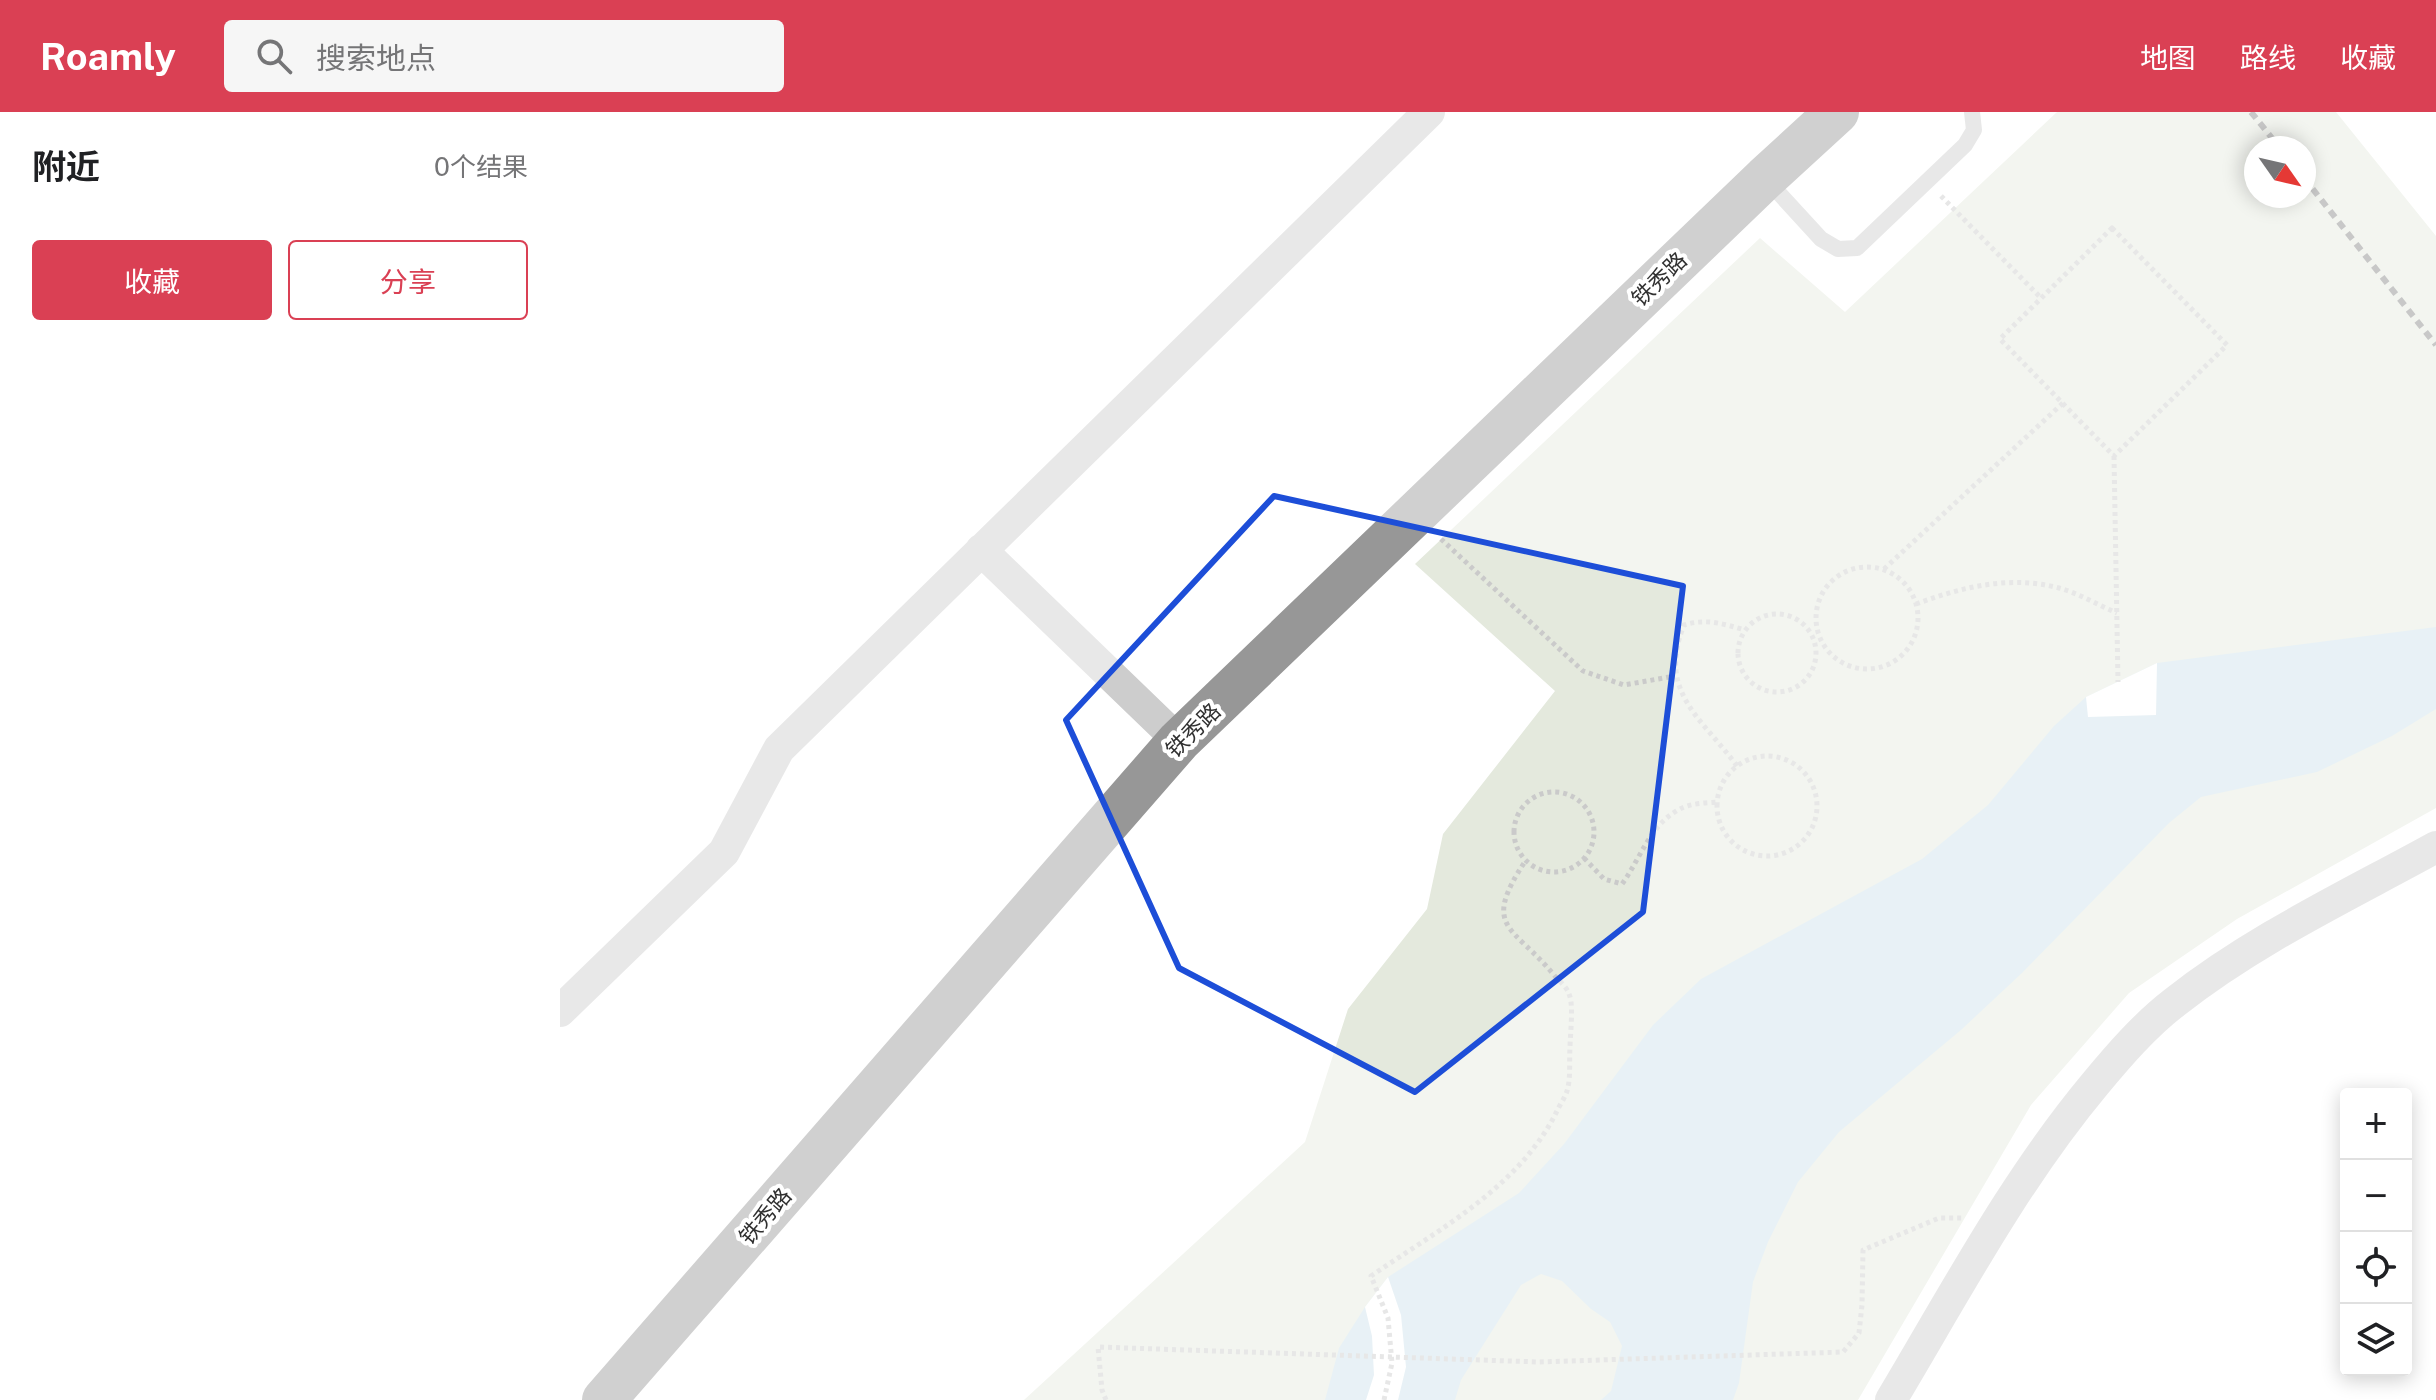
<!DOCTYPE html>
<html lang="zh">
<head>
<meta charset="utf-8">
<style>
	body { margin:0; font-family:"Public Sans","Noto Sans SC",sans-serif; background:#f6f6f6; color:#202124 }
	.controls { position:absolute; right:24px; bottom:24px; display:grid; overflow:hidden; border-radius:8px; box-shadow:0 4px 20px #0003 }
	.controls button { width:72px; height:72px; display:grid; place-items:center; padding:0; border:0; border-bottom:2px solid #e0e0e0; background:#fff; color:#202124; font:40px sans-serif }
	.compass { position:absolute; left:1684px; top:24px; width:72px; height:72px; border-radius:50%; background:#fff; box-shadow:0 4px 20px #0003; rotate:124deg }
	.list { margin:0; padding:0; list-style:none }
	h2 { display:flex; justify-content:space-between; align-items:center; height:104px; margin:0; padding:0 32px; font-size:34px }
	h2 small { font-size:26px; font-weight:400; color:#757577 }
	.actions { display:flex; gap:16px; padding:24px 32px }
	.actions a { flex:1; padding:18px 0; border:2px solid #da4054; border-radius:8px; text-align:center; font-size:28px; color:#da4054 }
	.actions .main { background:#da4054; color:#fff }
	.icon { flex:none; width:44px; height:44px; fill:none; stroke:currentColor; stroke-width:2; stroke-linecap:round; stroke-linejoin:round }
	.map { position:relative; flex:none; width:1876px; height:1288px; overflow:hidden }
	header { display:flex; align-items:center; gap:48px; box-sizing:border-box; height:112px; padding:0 40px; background:#da4054; color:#fff }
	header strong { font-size:38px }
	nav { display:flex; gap:44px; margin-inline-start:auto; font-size:28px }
	.search { width:560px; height:72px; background:#f6f6f6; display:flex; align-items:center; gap:20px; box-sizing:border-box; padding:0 28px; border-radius:8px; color:#757577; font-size:30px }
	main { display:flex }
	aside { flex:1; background:#fff }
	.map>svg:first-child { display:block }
</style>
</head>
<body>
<header>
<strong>Roamly</strong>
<div class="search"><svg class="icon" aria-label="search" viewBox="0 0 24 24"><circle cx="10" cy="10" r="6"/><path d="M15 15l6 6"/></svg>搜索地点</div>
<nav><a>地图</a><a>路线</a><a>收藏</a></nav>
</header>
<main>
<aside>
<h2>附近<small>0个结果</small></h2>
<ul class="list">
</ul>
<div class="actions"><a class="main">收藏</a><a>分享</a></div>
</aside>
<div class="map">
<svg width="1876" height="1288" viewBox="0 0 1876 1288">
	<rect width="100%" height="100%" fill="#fff"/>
	<path fill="#e4e9dd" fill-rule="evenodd" d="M 1497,0 L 1776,0 L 1876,124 L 1876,696 L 1677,807 L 1569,881 L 1471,993 L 1298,1288 L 464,1288 L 745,1030 L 788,897 L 867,797 L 883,722 L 995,579 L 855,452 L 1200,126 L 1285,200 ZM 1696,36 L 1744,36 L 1744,84 L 1696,84 Z"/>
	<path fill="#cde1ea" d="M 1876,515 L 1876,597 L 1832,624 L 1757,660 L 1641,685 L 1609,711 L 1462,861 L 1401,918 L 1279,1020 L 1238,1070 L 1208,1130 L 1193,1170 L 1179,1271 L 1173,1288 L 1041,1288 L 1051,1279 L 1062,1234 L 1050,1210 L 1031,1197 L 1002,1169 L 981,1162 L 961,1173 L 901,1268 L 895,1288 L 765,1288 L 779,1236 L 805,1195 L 828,1165 L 959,1081 L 1004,1032 L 1093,913 L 1141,867 L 1362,747 L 1428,693 L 1494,614 L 1526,585 L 1597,551 Z"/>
	<path fill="#fff" d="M 1597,551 L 1596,603 L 1528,605 L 1526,585 Z
		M 828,1165 L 841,1203 L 846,1255 L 838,1288 L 806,1288 L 814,1263 L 812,1224 L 805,1195 Z"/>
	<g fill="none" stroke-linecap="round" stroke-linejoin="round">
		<path stroke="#cacaca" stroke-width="5" stroke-dasharray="4 4" stroke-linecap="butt" d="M 1381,84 L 1481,186
			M 1552,116 L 1667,233 L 1554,344 L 1440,227 Z
			M 1554,344 L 1558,570
			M 881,427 L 1023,559 L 1064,573 L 1115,564
			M1256 506a51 51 0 1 1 102 0a51 51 0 1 1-102 0Z
			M 1324,457 L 1503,291
			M 1356,492 C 1402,475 1450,463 1499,476 C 1518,481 1538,493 1557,501
			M1178 541a39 39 0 1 1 78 0a39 39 0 1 1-78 0Z
			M1157 694a50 50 0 1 1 100 0a50 50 0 1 1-100 0Z
			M 1177,654 C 1141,605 1097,580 1124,513 C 1146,506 1164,512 1185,518
			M954 720a40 40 0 1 1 80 0a40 40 0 1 1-80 0Z
			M 1024,746 L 1044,767 L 1062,772 C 1081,746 1090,712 1120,697 C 1130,691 1147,691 1158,690
			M 546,1288 L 542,1278 L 538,1235 L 979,1250 L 1283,1240 L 1299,1221 L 1302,1193 L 1303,1138 L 1379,1106 L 1404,1106
			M 824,1288 L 832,1251 L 828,1206 L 811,1164 C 878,1118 958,1076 996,1001 C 999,994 1005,986 1007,979 C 1011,966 1009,950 1010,936 C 1010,923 1014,893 1009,882 C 1007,875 998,868 994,863 C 953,813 920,817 966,748"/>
		<path stroke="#cdcdcd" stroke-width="16" d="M 1206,67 L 1261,127 L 1278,137 L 1297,136 L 1405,33 L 1414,18 L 1412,0"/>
		<path stroke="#cdcdcd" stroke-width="32" d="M 421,438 L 619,629
			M 0,899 L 164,740 L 219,637 L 869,0
			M 1331,1288 C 1395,1181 1454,1069 1535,972 C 1559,943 1585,913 1615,890 C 1695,827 1787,784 1876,735"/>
		<path stroke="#979797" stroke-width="44" d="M 44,1288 L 619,629 L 1205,66 L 1277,0"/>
		<path stroke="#858585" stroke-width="6" stroke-dasharray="8 6" stroke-linecap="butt" d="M 1691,0 L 1720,36
			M 1744,66 L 1876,233"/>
	</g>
	<path d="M0 0H1876V1288H0ZM 714,384 L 1123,474 L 1083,800 L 855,980 L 619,856 L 506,608 Z" fill="#fff" fill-opacity=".55" fill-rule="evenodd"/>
	<path fill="none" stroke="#1d4ed8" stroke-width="6" stroke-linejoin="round" d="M 714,384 L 1123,474 L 1083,800 L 855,980 L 619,856 L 506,608 Z"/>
	<g text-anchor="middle" stroke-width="8" stroke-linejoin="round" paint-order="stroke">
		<g font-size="22" fill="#303030" stroke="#fff">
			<text transform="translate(1099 167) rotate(-44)" y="8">铁秀路</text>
			<text transform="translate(633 618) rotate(-45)" y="8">铁秀路</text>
			<text transform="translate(205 1104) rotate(-49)" y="8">铁秀路</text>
		</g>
	</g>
</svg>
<div class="controls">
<button>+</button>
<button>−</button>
<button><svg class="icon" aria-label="locate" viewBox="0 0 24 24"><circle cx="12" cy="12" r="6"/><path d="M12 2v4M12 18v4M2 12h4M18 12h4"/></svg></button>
<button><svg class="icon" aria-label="layers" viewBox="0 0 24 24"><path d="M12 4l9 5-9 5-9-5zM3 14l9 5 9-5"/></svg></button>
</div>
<svg class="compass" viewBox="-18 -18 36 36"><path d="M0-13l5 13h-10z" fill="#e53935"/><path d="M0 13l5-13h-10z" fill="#757577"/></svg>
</div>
</main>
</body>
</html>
